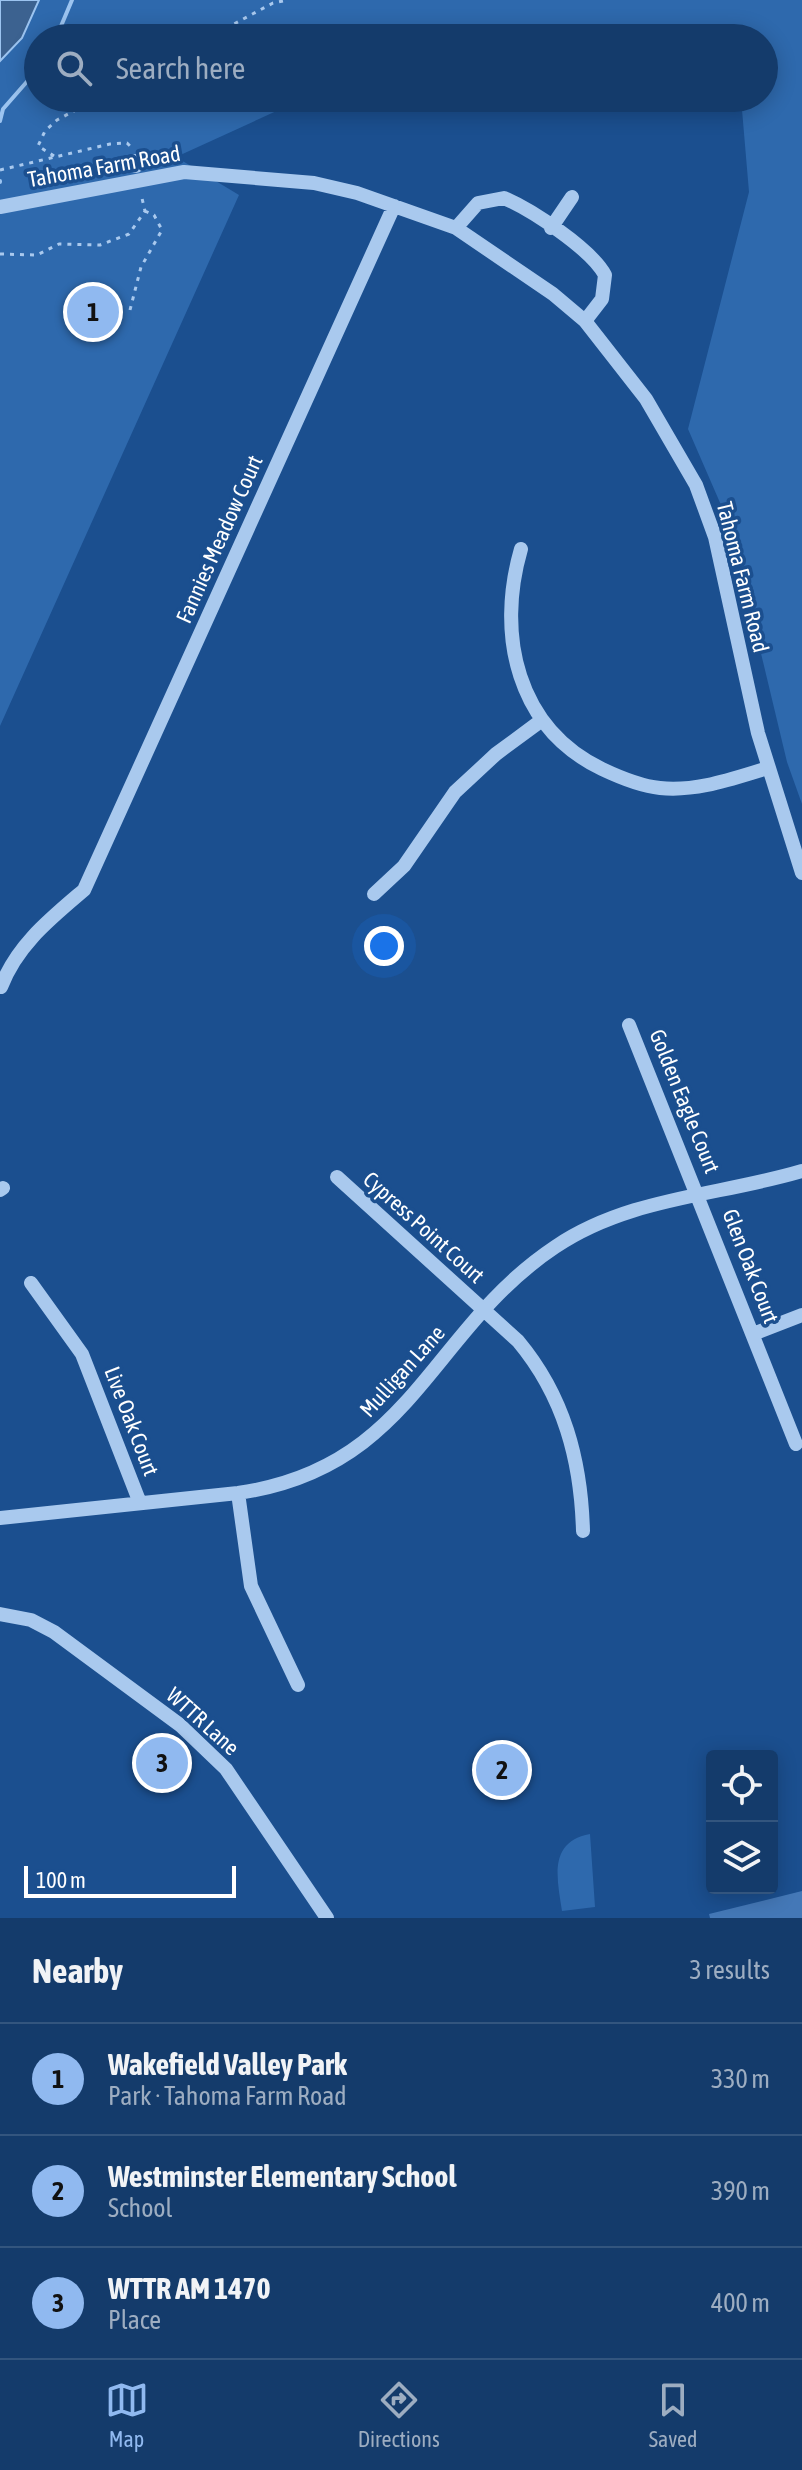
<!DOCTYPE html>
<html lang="en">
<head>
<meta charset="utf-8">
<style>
	body { margin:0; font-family:"Asap Condensed",sans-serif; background:#1d4271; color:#f1f3f6 }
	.controls { position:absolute; right:24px; bottom:24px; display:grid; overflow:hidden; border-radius:8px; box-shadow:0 4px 20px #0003 }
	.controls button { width:72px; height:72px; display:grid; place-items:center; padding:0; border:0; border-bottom:2px solid #33557e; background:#143b6b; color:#f1f3f6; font:40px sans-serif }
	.scale { position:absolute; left:24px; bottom:20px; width:212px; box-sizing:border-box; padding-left:8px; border:4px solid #fff; border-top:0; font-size:22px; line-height:28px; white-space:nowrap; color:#fff; -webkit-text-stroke:6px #1b4f8f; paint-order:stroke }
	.you { position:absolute; left:384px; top:946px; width:28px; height:28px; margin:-20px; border:6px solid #fff; border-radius:50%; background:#1a73e8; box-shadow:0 0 0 12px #1a73e833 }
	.badge { display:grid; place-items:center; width:52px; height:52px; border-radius:50%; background:#90b9f0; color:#111; font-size:26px; font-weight:700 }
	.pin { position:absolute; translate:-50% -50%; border:4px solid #fff; box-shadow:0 2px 8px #0006 }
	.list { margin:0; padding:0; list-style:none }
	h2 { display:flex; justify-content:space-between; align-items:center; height:104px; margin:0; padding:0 32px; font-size:34px }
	h2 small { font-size:26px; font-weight:400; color:#9dadc1 }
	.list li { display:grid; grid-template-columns:52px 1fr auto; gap:24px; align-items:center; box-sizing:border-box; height:112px; padding:0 32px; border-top:2px solid #33557e }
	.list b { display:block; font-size:30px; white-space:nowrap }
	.list p { margin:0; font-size:26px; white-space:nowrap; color:#9dadc1 }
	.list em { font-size:26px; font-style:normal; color:#9dadc1 }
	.icon { flex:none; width:44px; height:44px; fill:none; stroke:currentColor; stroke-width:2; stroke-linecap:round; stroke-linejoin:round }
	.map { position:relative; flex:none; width:802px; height:1918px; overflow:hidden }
	.search { position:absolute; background:#143b6b; box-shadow:0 4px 20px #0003; left:24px; right:24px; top:24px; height:88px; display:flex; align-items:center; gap:20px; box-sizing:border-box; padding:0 28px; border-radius:44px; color:#9dadc1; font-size:30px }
	.sheet { height:440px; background:#143b6b }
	nav { display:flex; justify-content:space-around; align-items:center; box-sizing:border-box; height:112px; border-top:2px solid #33557e; background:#143b6b; font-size:22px; color:#9dadc1 }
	nav a { display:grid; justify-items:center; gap:4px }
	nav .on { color:#90b9f0 }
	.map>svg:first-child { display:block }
</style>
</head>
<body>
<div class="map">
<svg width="802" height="1918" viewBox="0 0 802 1918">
	<rect width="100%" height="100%" fill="#1b4f8f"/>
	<path fill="#2e69ad" d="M 0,0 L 802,0 L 802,804 L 787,762 L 731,528 L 688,429 L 749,192 L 741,98 L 764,98 L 764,38 L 648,38 L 466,25 L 436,38 L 38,38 L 38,98 L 305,98 L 176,157 L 239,195 L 0,726 Z
		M 590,1834 L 595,1907 L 562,1911 C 557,1878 548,1842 590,1834 Z"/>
	<path fill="#3c6290" stroke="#9cc4f0" stroke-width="2" d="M 0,0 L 39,0 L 22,38 L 0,61 Z"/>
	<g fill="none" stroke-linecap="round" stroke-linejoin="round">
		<path stroke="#9cc4f0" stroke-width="4" d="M 56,38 L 72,0
			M 0,121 L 3,109 L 38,69
			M 0,181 L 0,182"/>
	</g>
	<path fill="#4478b7" d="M 163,1741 L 182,1769 L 161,1784 L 141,1757 Z
		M 802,1891 L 802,1918 L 710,1918 L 709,1914 Z"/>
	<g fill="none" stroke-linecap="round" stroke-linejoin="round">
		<path stroke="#a9c9ee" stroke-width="3" stroke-dasharray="4 6" stroke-linecap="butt" d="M 208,38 L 273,3 L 288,0
			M 54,156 L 38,146 L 45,131 L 57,120 L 98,98
			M 0,170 L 110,144 L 127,143 L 133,149
			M 0,254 L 37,255 L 59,244 L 100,245 L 129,234 L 145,211 L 141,194
			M 130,310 L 141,267 L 162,230 L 154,215 L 145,211"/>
		<path stroke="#a9c9ee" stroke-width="14" d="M 135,161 L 136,166
			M 0,207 L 184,172 L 314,183 L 357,193 L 456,228 L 553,294 L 585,321 L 646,399 L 696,485 L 715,537 L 758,733 L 802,873
			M 456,228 L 478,203 L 504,198 C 532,210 591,249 605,275 L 602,299 L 585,321
			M 551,228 L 572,197
			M 521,549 C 496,635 517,728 602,769 C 621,778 640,786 660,788 C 697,792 734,778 768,768
			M 374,894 L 404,866 L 455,792 L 496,754 L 542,720
			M 1,987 C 17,945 50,919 84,890 L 394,206
			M 629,1025 L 796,1444
			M 337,1177 L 518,1341 C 564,1396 581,1460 583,1531
			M 0,1190 L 3,1188
			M 31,1283 L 82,1354 L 140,1503
			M 753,1334 L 802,1315
			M 238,1493 L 251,1586 L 298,1685
			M 0,1518 L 238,1493 C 413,1468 429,1331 555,1247 C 629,1197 718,1196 802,1171
			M 0,1614 L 31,1620 L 54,1632 L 180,1725 L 226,1769 L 327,1918"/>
	</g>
	<g text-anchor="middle" stroke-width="7" stroke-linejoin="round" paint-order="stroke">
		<g font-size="22" fill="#fff" stroke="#1b4f8f">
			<text transform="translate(104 166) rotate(-10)" y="8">Tahoma Farm Road</text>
			<text transform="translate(219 539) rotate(-66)" y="8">Fannies Meadow Court</text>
			<text transform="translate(743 577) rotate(76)" y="8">Tahoma Farm Road</text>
			<text transform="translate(685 1101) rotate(68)" y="8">Golden Eagle Court</text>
			<text transform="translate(424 1227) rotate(42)" y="8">Cypress Point Court</text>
			<text transform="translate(751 1266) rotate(69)" y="8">Glen Oak Court</text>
			<text transform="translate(402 1371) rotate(-48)" y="8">Mulligan Lane</text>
			<text transform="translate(132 1421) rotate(69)" y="8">Live Oak Court</text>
			<text transform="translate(203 1721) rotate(42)" y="8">WTTR Lane</text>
		</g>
	</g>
</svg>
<div class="controls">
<button><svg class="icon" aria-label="locate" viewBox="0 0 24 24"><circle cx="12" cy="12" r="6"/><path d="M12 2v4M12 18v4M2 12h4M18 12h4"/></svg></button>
<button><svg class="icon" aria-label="layers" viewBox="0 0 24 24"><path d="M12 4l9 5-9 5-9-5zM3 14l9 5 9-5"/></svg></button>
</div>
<div class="scale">100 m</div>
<div class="you"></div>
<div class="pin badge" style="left:93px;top:312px">1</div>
<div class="pin badge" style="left:502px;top:1770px">2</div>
<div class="pin badge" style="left:162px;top:1763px">3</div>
<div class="search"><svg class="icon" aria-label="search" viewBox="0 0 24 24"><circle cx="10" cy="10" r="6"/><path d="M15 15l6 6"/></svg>Search here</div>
</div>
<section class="sheet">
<h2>Nearby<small>3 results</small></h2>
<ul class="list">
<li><span class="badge">1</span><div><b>Wakefield Valley Park</b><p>Park · Tahoma Farm Road</p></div><em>330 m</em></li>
<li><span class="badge">2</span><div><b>Westminster Elementary School</b><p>School</p></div><em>390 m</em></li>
<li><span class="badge">3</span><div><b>WTTR AM 1470</b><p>Place</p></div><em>400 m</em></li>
</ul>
</section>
<nav>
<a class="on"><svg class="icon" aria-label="map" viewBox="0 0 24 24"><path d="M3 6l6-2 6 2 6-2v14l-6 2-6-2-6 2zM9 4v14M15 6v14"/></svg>Map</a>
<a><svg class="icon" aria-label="directions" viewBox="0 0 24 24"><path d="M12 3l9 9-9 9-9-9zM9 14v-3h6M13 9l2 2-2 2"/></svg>Directions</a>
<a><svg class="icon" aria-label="saved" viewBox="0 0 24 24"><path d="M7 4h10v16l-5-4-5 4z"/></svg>Saved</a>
</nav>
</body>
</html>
